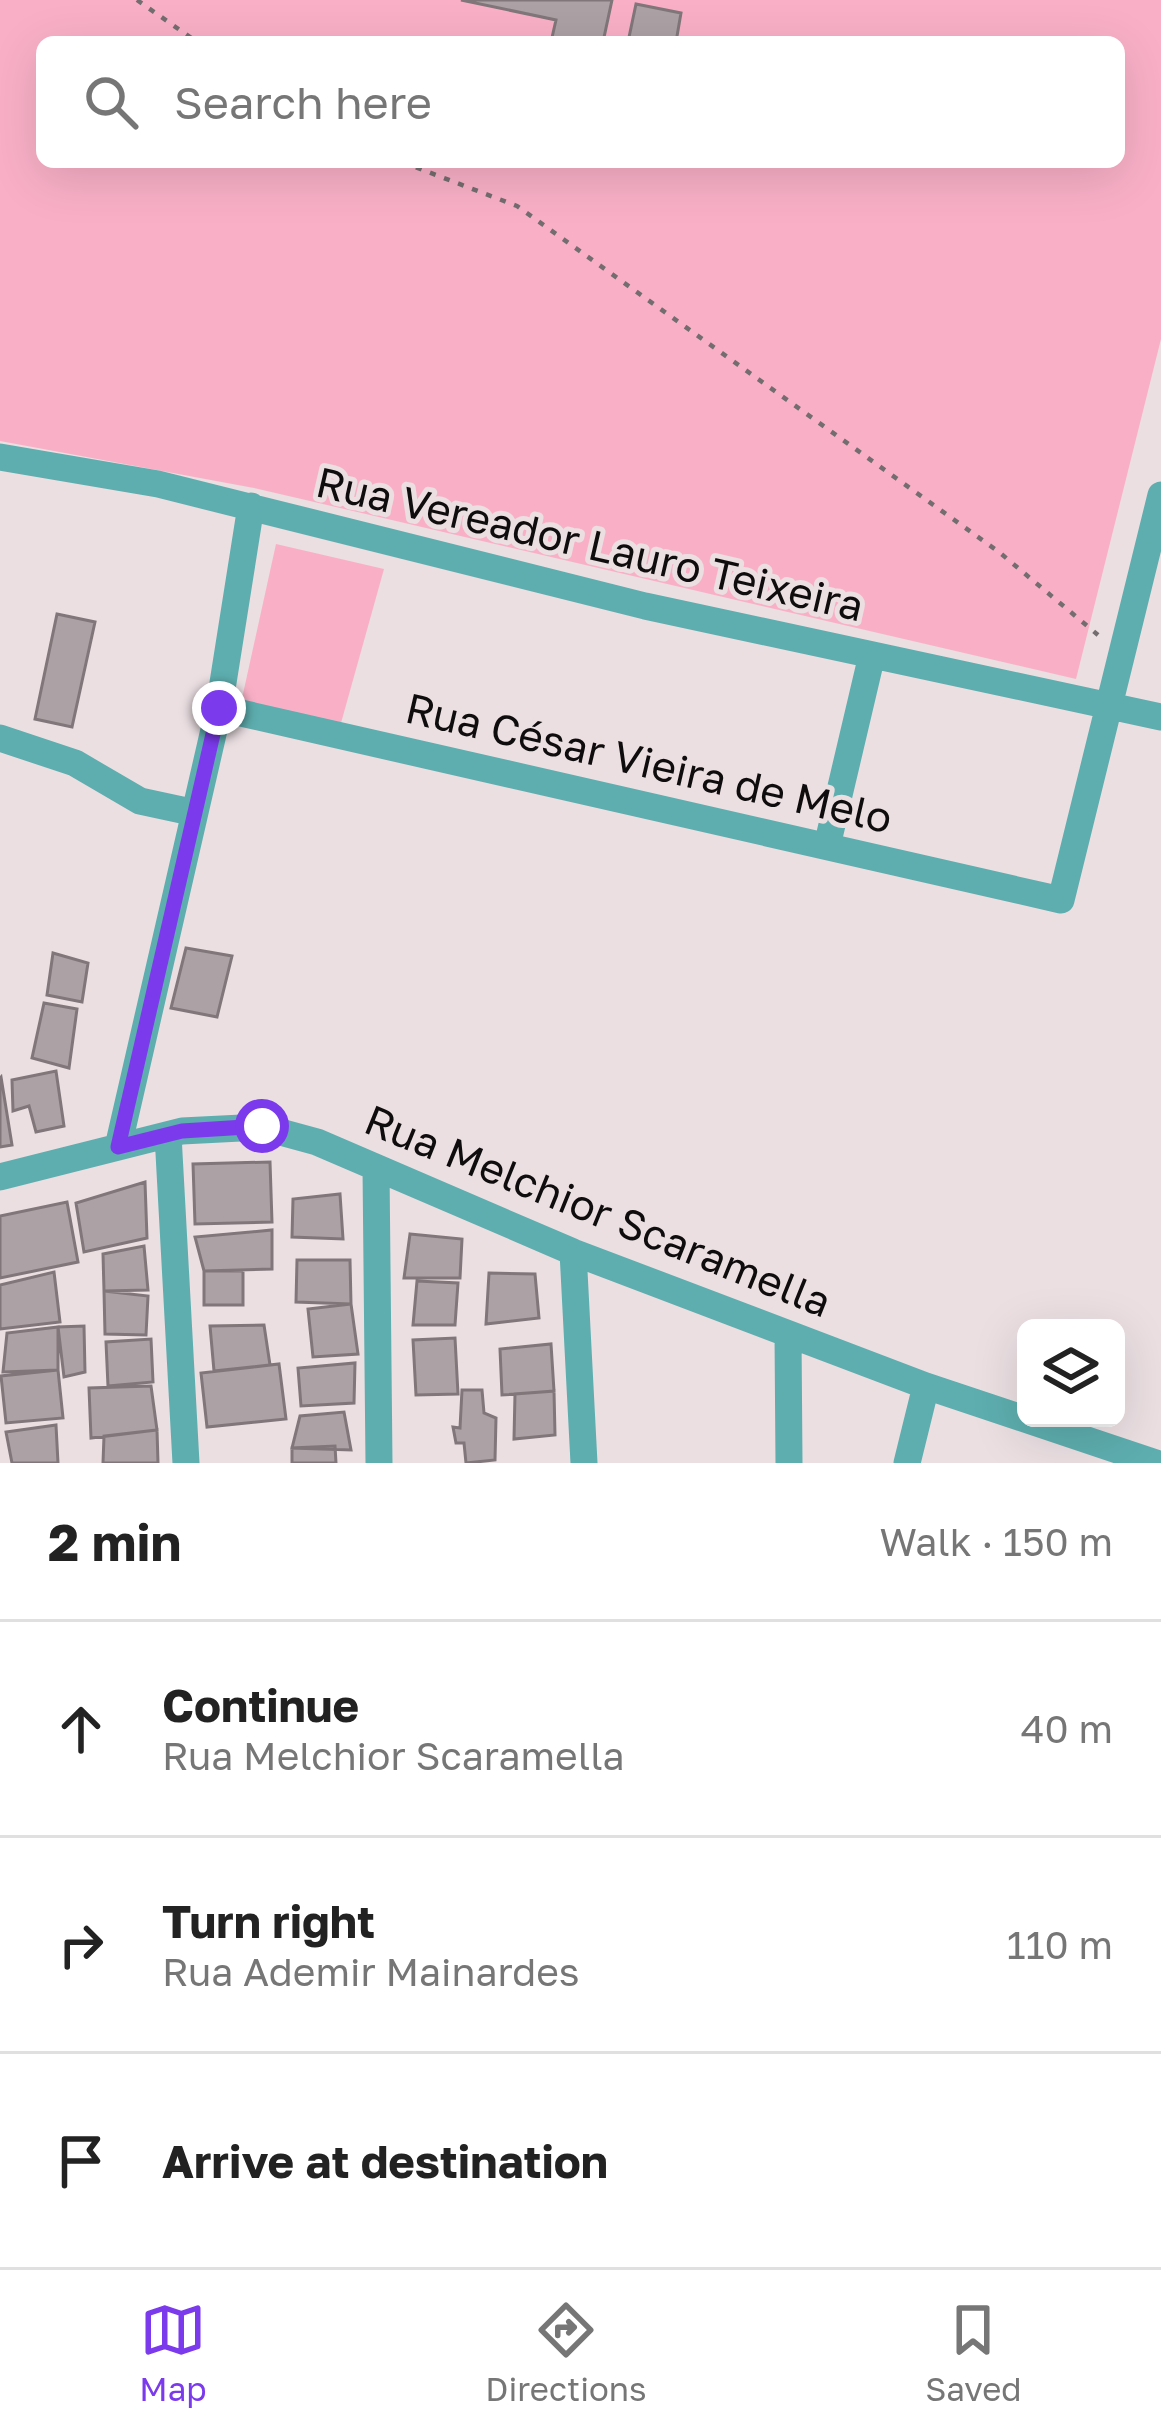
<!DOCTYPE html>
<html lang="en">
<head>
<meta charset="utf-8">
<style>
	body { margin:0; font-family:"Golos Text",sans-serif; background:#f6f6f6; color:#222 }
	.controls { position:absolute; right:36px; bottom:36px; display:grid; overflow:hidden; border-radius:18px; box-shadow:0 12px 48px #0002 }
	.controls button { width:108px; height:108px; display:grid; place-items:center; padding:0; border:0; border-bottom:3px solid #e0e0e0; background:#fff; color:#222; font:60px sans-serif }
	.stop { position:absolute; width:36px; height:36px; margin:-27px; border:9px solid #7c3aed; border-radius:50%; background:#fff }
	.stop.end { background:#7c3aed; border-color:#fff; box-shadow:0 3px 12px #0008 }
	.list { margin:0; padding:0; list-style:none }
	h2 { display:flex; justify-content:space-between; align-items:center; height:156px; margin:0; padding:0 48px; font-size:51px }
	h2 small { font-size:39px; font-weight:400; color:#767676 }
	.list li { display:grid; grid-template-columns:78px 1fr auto; gap:36px; align-items:center; box-sizing:border-box; height:216px; padding:0 48px; border-top:3px solid #e0e0e0 }
	.list b { display:block; font-size:45px; white-space:nowrap }
	.list p { margin:0; font-size:39px; white-space:nowrap; color:#767676 }
	.list em { font-size:39px; font-style:normal; color:#767676 }
	.icon { flex:none; width:66px; height:66px; fill:none; stroke:currentColor; stroke-width:2; stroke-linecap:round; stroke-linejoin:round }
	.map { position:relative; flex:none; width:1161px; height:1463px; overflow:hidden }
	.search { position:absolute; background:#fff; box-shadow:0 12px 48px #0002; left:36px; right:36px; top:36px; height:132px; display:flex; align-items:center; gap:30px; box-sizing:border-box; padding:0 42px; border-radius:18px; color:#767676; font-size:45px }
	.sheet { height:804px; background:#fff }
	nav { display:flex; justify-content:space-around; align-items:center; box-sizing:border-box; height:168px; border-top:3px solid #e0e0e0; background:#fff; font-size:33px; color:#767676 }
	nav a { display:grid; justify-items:center; gap:6px }
	nav .on { color:#7c3aed }
	.map>svg:first-child { display:block }
</style>
</head>
<body>
<div class="map">
<svg width="1161" height="1463" viewBox="0 0 1161 1463">
	<rect width="100%" height="100%" fill="#ebdfe2"/>
	<path fill="#f9b0c7" fill-rule="evenodd" d="M 0,0 L 1161,0 L 1161,339 L 1076,679 L 254,488 L 0,441 ZM 42,42 L 1119,42 L 1119,162 L 42,162 Z
		M 276,544 L 384,569 L 341,723 L 241,703 Z"/>
	<path fill="#aca1a4" stroke="#81777a" stroke-width="3" d="M 461,0 L 612,0 L 603,42 L 551,42 L 556,20 Z
		M 636,4 L 681,13 L 676,42 L 628,42 Z
		M 57,614 L 95,622 L 72,727 L 35,719 Z
		M 186,948 L 232,956 L 217,1017 L 171,1008 Z
		M 53,953 L 88,963 L 82,1002 L 47,995 Z
		M 44,1003 L 77,1009 L 69,1068 L 32,1058 Z
		M 56,1071 L 64,1126 L 36,1132 L 29,1106 L 13,1111 L 12,1080 Z
		M 1,1077 L 12,1145 L 0,1147 L 0,1078 Z
		M 270,1162 L 272,1222 L 195,1224 L 193,1164 Z
		M 145,1182 L 147,1238 L 84,1252 L 76,1203 Z
		M 340,1194 L 343,1239 L 292,1237 L 293,1199 Z
		M 67,1202 L 78,1262 L 0,1278 L 0,1216 Z
		M 272,1230 L 272,1269 L 204,1271 L 195,1237 Z
		M 410,1234 L 462,1239 L 460,1278 L 404,1278 Z
		M 144,1246 L 148,1290 L 104,1291 L 103,1254 Z
		M 297,1260 L 350,1260 L 351,1304 L 296,1302 Z
		M 204,1271 L 243,1271 L 243,1305 L 204,1305 Z
		M 54,1272 L 60,1322 L 0,1329 L 0,1285 Z
		M 489,1273 L 535,1274 L 539,1318 L 486,1324 Z
		M 417,1281 L 458,1283 L 455,1325 L 413,1325 Z
		M 104,1291 L 148,1296 L 146,1335 L 105,1334 Z
		M 351,1304 L 358,1354 L 313,1357 L 308,1309 Z
		M 264,1325 L 270,1365 L 214,1371 L 210,1326 Z
		M 84,1326 L 85,1372 L 64,1377 L 58,1327 Z
		M 58,1327 L 58,1370 L 3,1372 L 7,1333 Z
		M 455,1338 L 458,1394 L 416,1395 L 413,1340 Z
		M 151,1339 L 153,1382 L 108,1386 L 106,1342 Z
		M 551,1344 L 554,1391 L 502,1395 L 500,1349 Z
		M 355,1363 L 354,1403 L 301,1406 L 298,1368 Z
		M 279,1364 L 286,1419 L 207,1427 L 201,1373 Z
		M 58,1370 L 63,1418 L 6,1423 L 1,1376 Z
		M 151,1386 L 157,1430 L 91,1438 L 89,1388 Z
		M 462,1390 L 482,1390 L 484,1413 L 496,1418 L 495,1460 L 466,1463 L 464,1443 L 456,1443 L 453,1427 L 460,1428 Z
		M 554,1391 L 555,1435 L 514,1439 L 515,1394 Z
		M 344,1412 L 351,1450 L 292,1448 L 300,1416 Z
		M 56,1425 L 58,1463 L 12,1463 L 6,1432 Z
		M 157,1430 L 158,1463 L 103,1463 L 104,1436 Z
		M 335,1446 L 336,1463 L 292,1463 L 292,1448 Z"/>
	<g fill="none" stroke-linecap="round" stroke-linejoin="round">
		<path stroke="#746d6f" stroke-width="4.5" stroke-dasharray="6 9" stroke-linecap="butt" d="M 137,0 L 197,42
			M 402,162 L 517,206 L 999,552 L 1098,635"/>
		<path stroke="#5eaeaf" stroke-width="27" d="M 0,457 L 158,484 L 645,606 L 1161,717
			M 219,708 L 1061,900 L 1161,495
			M 0,738 L 75,763 L 140,801 L 191,812
			M 827,846 L 872,655
			M 168,1135 L 186,1463
			M 118,1147 L 219,708 L 251,506
			M 376,1168 L 379,1463
			M 0,1177 L 182,1131 L 262,1127 L 317,1142 L 573,1252 L 926,1386 L 1156,1463
			M 573,1252 L 584,1463
			M 788,1334 L 789,1463
			M 907,1463 L 926,1386"/>
	</g>
	<g fill="none" stroke-linecap="round" stroke-linejoin="round">
		<path stroke="#7c3aed" stroke-width="15" d="M 219,708 L 118,1147 L 182,1131 L 262,1126"/>
	</g>
	<g text-anchor="middle" stroke-width="10" stroke-linejoin="round" paint-order="stroke">
		<g font-size="42" fill="#0f0c0d" stroke="#ebdfe2">
			<text transform="translate(590 544) rotate(13)" y="15">Rua Vereador Lauro Teixeira</text>
			<text transform="translate(649 763) rotate(13)" y="15">Rua César Vieira de Melo</text>
			<text transform="translate(598 1211) rotate(22)" y="15">Rua Melchior Scaramella</text>
		</g>
	</g>
</svg>
<div class="controls">
<button><svg class="icon" aria-label="layers" viewBox="0 0 24 24"><path d="M12 4l9 5-9 5-9-5zM3 14l9 5 9-5"/></svg></button>
</div>
<div class="stop" style="left:262px;top:1126px"></div>
<div class="stop end" style="left:219px;top:708px"></div>
<div class="search"><svg class="icon" aria-label="search" viewBox="0 0 24 24"><circle cx="10" cy="10" r="6"/><path d="M15 15l6 6"/></svg>Search here</div>
</div>
<section class="sheet">
<h2>2 min<small>Walk · 150 m</small></h2>
<ul class="list">
<li><svg class="icon" aria-label="ahead" viewBox="0 0 24 24"><path d="M12 20V5M6 11l6-6 6 6"/></svg><div><b>Continue</b><p>Rua Melchior Scaramella</p></div><em>40 m</em></li>
<li><svg class="icon" aria-label="right" viewBox="0 0 24 24"><path d="M7 20v-9h11M14 6l5 5-5 5"/></svg><div><b>Turn right</b><p>Rua Ademir Mainardes</p></div><em>110 m</em></li>
<li><svg class="icon" aria-label="arrive" viewBox="0 0 24 24"><path d="M6 21V4h12l-3 4 3 4H6"/></svg><div><b>Arrive at destination</b></div></li>
</ul>
</section>
<nav>
<a class="on"><svg class="icon" aria-label="map" viewBox="0 0 24 24"><path d="M3 6l6-2 6 2 6-2v14l-6 2-6-2-6 2zM9 4v14M15 6v14"/></svg>Map</a>
<a><svg class="icon" aria-label="directions" viewBox="0 0 24 24"><path d="M12 3l9 9-9 9-9-9zM9 14v-3h6M13 9l2 2-2 2"/></svg>Directions</a>
<a><svg class="icon" aria-label="saved" viewBox="0 0 24 24"><path d="M7 4h10v16l-5-4-5 4z"/></svg>Saved</a>
</nav>
</body>
</html>
